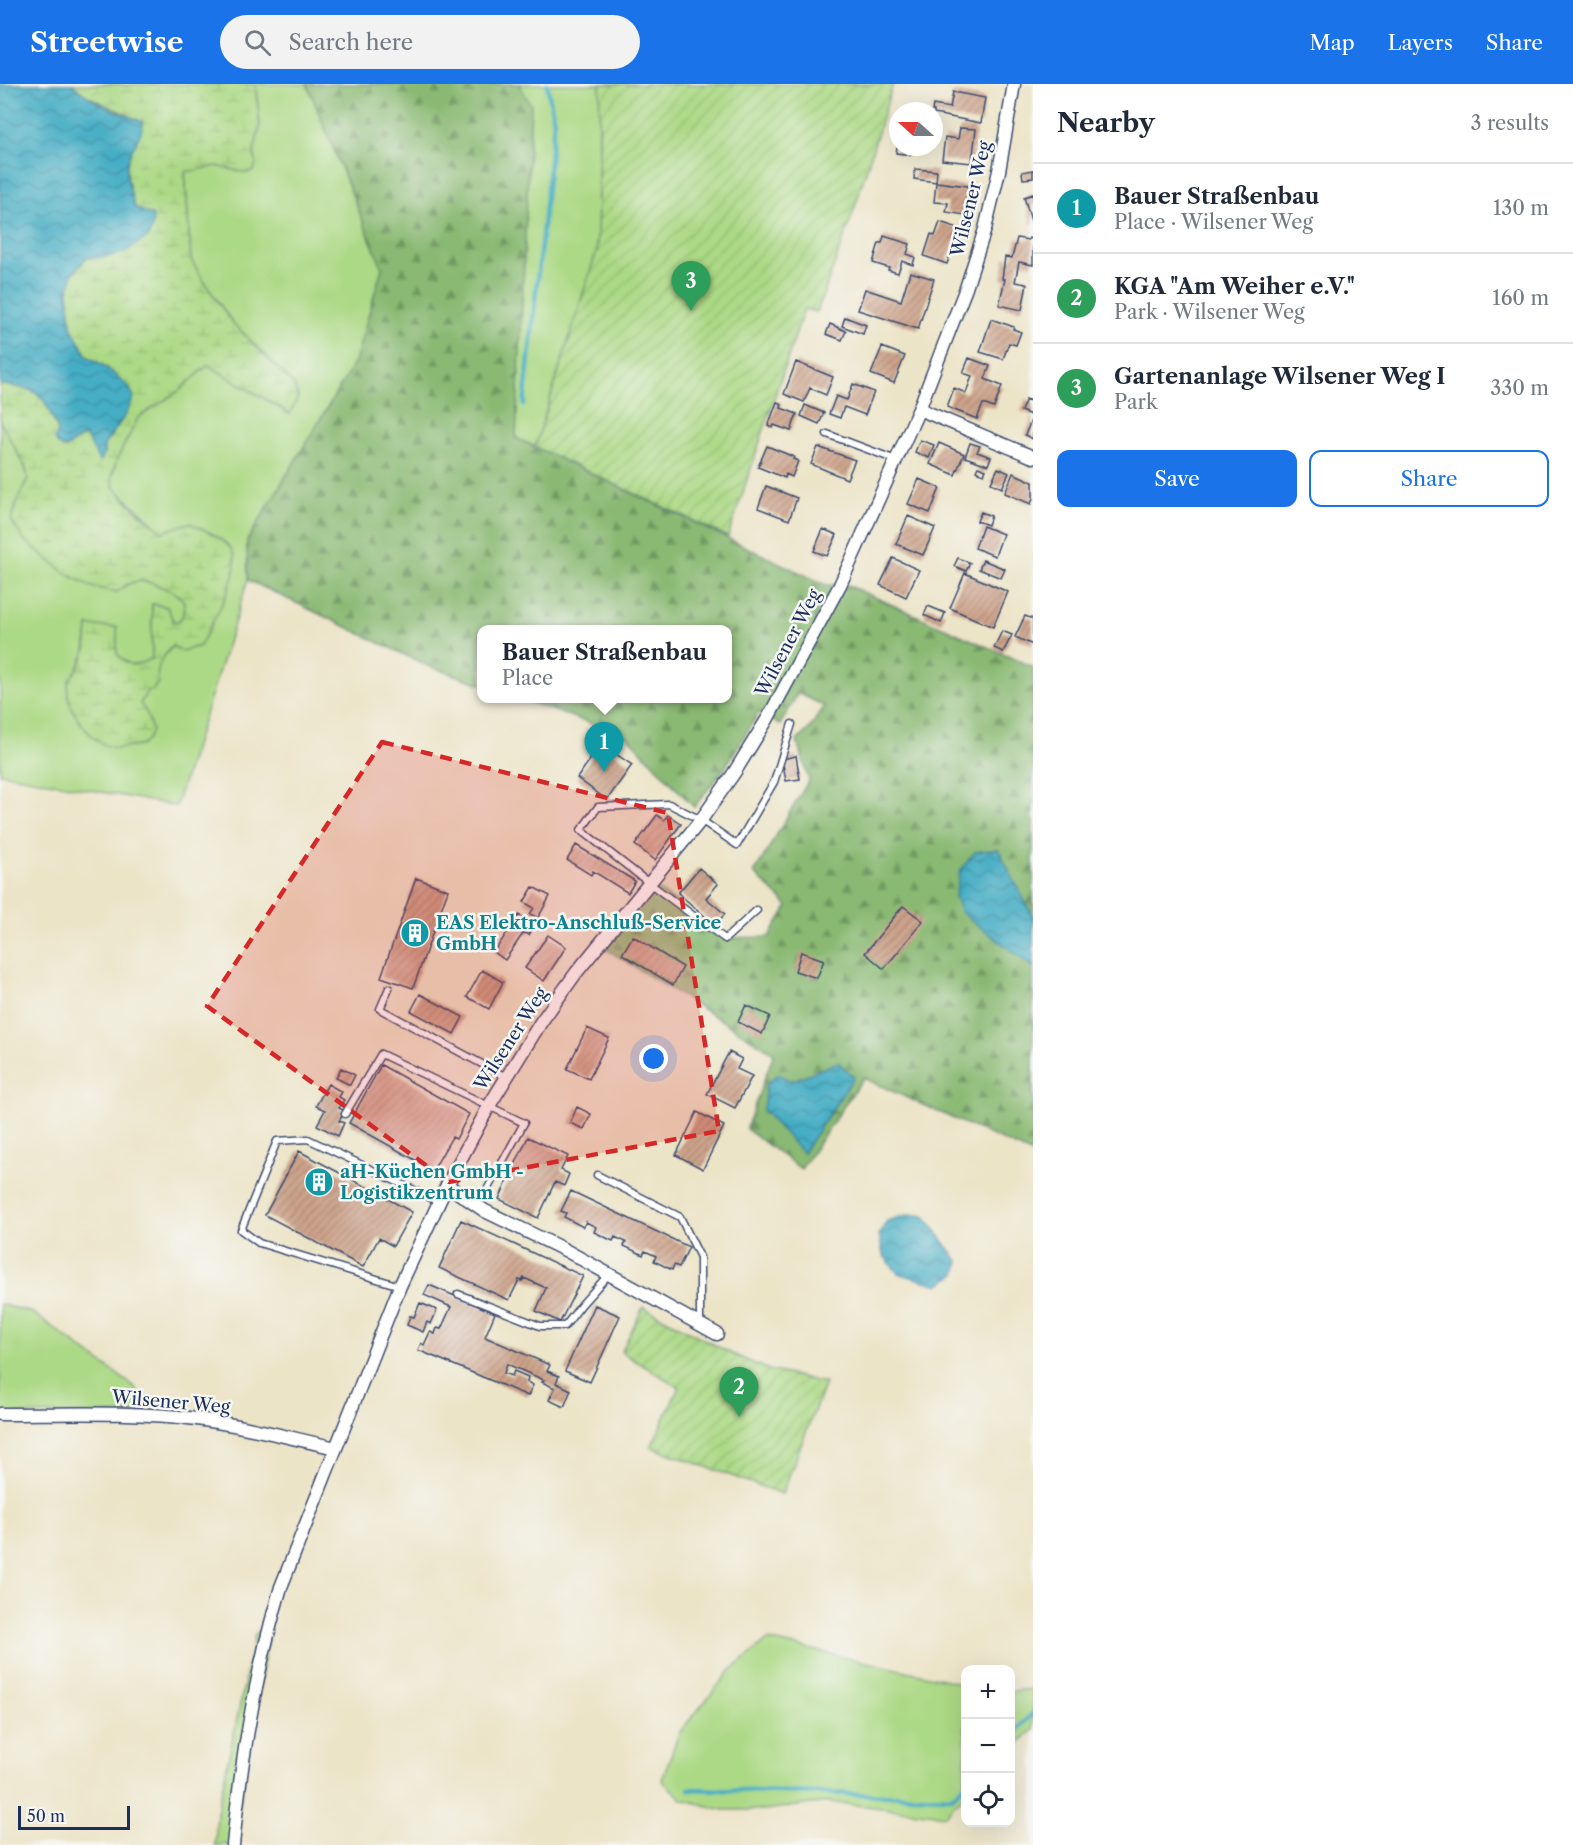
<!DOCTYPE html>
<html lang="en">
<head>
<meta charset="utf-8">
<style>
	body { margin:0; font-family:"Libre Caslon Text",serif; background:#f2f2f3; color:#1f2937 }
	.controls { position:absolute; right:18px; bottom:18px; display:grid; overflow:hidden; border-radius:12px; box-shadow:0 6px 24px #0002 }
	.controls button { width:54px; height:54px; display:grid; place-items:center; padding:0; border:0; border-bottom:2px solid #e0e1e3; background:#fff; color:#1f2937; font:30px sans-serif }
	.compass { position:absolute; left:889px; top:18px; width:54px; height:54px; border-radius:50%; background:#fff; box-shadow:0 6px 24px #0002; rotate:291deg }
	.scale { position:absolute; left:18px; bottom:15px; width:112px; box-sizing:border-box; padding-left:6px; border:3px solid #1b2f5e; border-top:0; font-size:16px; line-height:21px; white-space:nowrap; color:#1b2f5e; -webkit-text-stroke:4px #f6f6f2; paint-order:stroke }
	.you { position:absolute; left:654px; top:975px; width:21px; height:21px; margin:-15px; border:4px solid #fff; border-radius:50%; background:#1a73e8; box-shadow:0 0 0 9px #1a73e833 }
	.badge { display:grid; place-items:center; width:39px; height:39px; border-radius:50%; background:#1a73e8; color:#fff; font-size:20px; font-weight:700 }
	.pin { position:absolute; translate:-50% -50px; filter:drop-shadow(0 2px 3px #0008) }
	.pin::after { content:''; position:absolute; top:32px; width:21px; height:18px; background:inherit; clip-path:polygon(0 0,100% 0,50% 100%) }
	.popup { position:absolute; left:477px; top:541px; width:255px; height:78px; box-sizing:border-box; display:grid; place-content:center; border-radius:12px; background:#fff; filter:drop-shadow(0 2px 4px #0005); font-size:20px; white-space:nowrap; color:#747a83 }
	.popup b { font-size:22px; color:#1f2937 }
	.popup::after { content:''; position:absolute; left:50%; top:100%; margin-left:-12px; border:12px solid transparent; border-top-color:#fff }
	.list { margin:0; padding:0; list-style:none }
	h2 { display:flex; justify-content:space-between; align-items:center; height:78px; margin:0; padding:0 24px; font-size:26px }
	h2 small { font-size:20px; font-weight:400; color:#747a83 }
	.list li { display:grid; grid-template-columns:39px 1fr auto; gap:18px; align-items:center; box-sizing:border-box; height:90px; padding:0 24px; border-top:2px solid #e0e1e3 }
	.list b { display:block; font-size:22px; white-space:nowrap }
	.list p { margin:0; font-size:20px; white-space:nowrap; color:#747a83 }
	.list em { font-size:20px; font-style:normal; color:#747a83 }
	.actions { display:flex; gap:12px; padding:18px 24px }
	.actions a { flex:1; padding:14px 0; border:2px solid #1a73e8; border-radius:12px; text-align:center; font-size:21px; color:#1a73e8 }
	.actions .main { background:#1a73e8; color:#fff }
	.icon { flex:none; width:33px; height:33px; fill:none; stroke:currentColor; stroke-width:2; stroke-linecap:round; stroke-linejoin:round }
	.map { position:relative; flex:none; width:1033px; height:1761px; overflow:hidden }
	header { display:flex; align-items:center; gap:36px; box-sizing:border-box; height:84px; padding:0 30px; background:#1a73e8; color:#fff }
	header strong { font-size:28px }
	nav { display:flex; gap:33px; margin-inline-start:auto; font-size:21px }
	.search { width:420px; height:54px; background:#f2f2f3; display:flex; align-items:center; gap:15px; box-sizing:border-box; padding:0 21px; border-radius:33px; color:#747a83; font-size:22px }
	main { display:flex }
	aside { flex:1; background:#fff }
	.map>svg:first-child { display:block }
</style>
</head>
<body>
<header>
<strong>Streetwise</strong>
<div class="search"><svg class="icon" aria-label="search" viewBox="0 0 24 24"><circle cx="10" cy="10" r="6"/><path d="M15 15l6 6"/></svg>Search here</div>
<nav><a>Map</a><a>Layers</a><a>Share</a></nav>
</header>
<main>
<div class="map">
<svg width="1033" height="1761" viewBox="0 0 1033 1761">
	<defs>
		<pattern id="forest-firs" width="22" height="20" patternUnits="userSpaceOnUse" patternTransform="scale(1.5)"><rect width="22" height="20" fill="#89b972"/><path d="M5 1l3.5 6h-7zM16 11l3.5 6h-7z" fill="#6f9761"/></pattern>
		<pattern id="wetland-marsh" width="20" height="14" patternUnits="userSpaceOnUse" patternTransform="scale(1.5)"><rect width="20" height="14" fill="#acd985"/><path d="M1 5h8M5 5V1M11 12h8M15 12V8" fill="none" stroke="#93bb75"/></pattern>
		<pattern id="garden-furrows" width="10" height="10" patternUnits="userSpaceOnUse" patternTransform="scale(1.5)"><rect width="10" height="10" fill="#acd985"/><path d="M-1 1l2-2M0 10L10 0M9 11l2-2" fill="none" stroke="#93bb75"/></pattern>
		<pattern id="water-waves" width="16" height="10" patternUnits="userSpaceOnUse" patternTransform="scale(1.5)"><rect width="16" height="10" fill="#45adc4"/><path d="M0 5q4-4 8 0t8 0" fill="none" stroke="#398da2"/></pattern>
		<pattern id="building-hatch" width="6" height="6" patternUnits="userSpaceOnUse" patternTransform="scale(1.5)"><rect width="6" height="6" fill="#cda38a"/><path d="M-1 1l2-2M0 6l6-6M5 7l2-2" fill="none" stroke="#a68574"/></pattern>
	</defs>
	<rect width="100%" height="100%" fill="#f6f6f2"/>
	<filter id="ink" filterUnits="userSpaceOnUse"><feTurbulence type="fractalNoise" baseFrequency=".0167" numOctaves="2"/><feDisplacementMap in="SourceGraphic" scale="12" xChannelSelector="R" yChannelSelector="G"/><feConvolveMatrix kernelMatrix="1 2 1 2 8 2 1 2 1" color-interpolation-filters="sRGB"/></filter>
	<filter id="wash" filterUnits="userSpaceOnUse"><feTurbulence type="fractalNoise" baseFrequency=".008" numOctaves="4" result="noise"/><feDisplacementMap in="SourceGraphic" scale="24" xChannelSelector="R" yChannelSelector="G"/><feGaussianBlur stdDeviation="1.35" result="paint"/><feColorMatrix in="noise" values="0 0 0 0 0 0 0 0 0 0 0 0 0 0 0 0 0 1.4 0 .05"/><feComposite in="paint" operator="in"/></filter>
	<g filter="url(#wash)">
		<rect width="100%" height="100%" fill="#ece4c7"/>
		<path fill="#acd985" stroke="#648472" stroke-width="1.5" d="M 255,0 L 600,0 L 597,166 L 535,363 L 355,278 L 247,457 L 248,496 L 176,722 L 0,689 L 0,337 L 25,383 L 28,394 L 18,415 L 117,508 C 120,505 125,501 129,499 C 145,493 168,504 182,512 C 185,522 186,529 179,537 L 174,538 L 167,523 L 152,520 L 152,575 L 134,582 L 127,580 L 88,542 C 86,568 85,576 69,597 L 140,620 L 160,577 L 173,562 L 181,567 L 200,562 L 189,439 L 163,448 L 113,403 L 112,392 L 117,375 L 138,334 L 180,306 L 208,280 L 289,330 L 298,313 L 294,301 L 232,238 L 207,202 L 191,177 L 185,87 L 217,82 L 247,89 L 256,79 L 254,68 L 260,41 Z
			M 0,1220 L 33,1229 L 136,1304 L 141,1330 L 0,1330 Z
			M 270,1540 L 233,1761 L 215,1761 L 217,1729 L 255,1550 Z
			M 768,1556 L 965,1600 L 965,1710 L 945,1731 L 829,1718 L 763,1726 L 723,1726 L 682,1715 L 662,1696 L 679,1649 L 732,1585 Z
			M 1033,1605 L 1033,1645 L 1011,1667 L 1011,1607 Z"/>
		<path fill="url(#forest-firs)" stroke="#527468" stroke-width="1.5" d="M 307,0 L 519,0 L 531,21 L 516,354 L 826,501 L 845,500 L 1033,583 L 1033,1070 L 863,994 L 801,1085 L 746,1045 L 774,969 L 606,865 L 657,805 L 725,854 L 769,853 L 788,822 L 754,789 L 809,696 L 797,657 L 810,644 L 824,622 L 798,609 L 780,641 L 759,628 L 725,684 L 694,723 L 627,652 L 521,615 L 727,614 L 727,546 L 481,546 L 481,600 L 428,582 L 248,496 L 247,457 L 355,278 L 382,184 Z"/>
		<path fill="url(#wetland-marsh)" stroke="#648472" stroke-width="1.5" d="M 72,0 L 123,0 L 126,2 L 132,0 L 255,0 L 260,41 L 254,68 L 256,79 L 254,87 L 247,89 L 217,82 L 185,88 L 191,176 L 207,202 L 232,238 L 294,301 L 298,313 L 290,330 L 208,281 L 180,306 L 138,334 L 117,375 L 112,391 L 113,403 L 136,426 L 163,448 L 189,439 C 203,445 229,455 234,471 C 241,493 210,542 200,562 L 181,567 L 172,562 C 161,576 156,580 158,598 L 152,607 L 147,607 L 140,620 L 146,627 L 152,647 C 145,663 141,663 124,663 C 120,664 114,664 110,663 C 89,657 61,619 69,597 C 71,592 77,587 79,582 C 87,569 87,557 88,542 L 117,543 L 117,570 C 132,585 134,582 152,575 L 152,520 L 167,523 L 174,538 L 179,537 C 193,518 179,509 162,503 C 156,501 149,497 143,497 C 132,496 125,502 117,508 L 92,503 L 67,490 L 24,456 L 11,436 L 18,415 L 28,394 L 25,382 L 0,337 L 0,300 C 44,308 40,306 58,346 L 55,355 L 65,364 L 85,351 L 104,369 L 104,361 L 127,329 L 108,284 L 87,272 L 71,243 L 68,208 L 72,191 L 86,174 C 112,171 120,173 142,156 L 143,127 L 135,124 C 131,108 123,89 129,73 C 133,60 142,52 143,38 L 83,10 Z"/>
		<path fill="url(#garden-furrows)" stroke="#648472" stroke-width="1.5" d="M 600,0 L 893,0 L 852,132 L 817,228 L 804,225 L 728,453 L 535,363 L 597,166 Z
			M 643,1223 L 732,1270 L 769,1286 L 825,1299 L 782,1410 L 651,1363 L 679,1303 L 621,1268 Z"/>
		<path fill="url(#water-waves)" stroke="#306e91" stroke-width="1.5" d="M 0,0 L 72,0 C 91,18 119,29 143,38 C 142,52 134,60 129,73 C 123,89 131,108 135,124 L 153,132 L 152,143 L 148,154 C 138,157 132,166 122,169 C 111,173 98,173 86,174 L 72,191 L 68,208 L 71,243 L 87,272 L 107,284 L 129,303 L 134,313 L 127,329 L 104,361 L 104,369 L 100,378 L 85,351 L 65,364 L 58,361 L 55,355 L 58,346 C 40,306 44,308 0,300 Z
			M 998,765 L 1033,833 L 1033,883 L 961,828 L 955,813 L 960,787 L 975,768 Z
			M 838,978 L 854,993 L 803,1069 L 763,1026 L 766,1001 L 778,990 L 791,997 Z
			M 906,1131 L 924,1131 L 959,1178 L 956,1190 L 938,1201 L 898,1189 L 883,1171 L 879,1150 L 887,1137 Z"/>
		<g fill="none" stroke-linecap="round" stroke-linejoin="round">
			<path stroke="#45adc4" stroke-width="4.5" d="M 524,321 L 554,38 L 547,0
				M 1011,1652 L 1033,1629
				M 689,1705 L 952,1713 L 966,1699"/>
		</g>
		<g id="blocks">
			<path fill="url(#building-hatch)" d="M 953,8 L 985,14 L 981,39 L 934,30 L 934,27 L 932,27 L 933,21 L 950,24 Z
				M 960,44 L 976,45 L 972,79 L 942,76 L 945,53 L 958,55 Z
				M 897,63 L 912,63 L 911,71 L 896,69 Z
				M 915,85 L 937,87 L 936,98 L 914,95 Z
				M 1033,86 L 1033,94 L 1023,95 L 1022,88 Z
				M 936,98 L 968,102 L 965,131 L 946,128 L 948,119 L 934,118 Z
				M 1033,110 L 1033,140 L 1032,140 L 1024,113 Z
				M 940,138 L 961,145 L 956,158 L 954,158 L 947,180 L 924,172 L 931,150 L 935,152 Z
				M 884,152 L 910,160 L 907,170 L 915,173 L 913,181 L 902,177 L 898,189 L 888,186 L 889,184 L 873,179 L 879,159 L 882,159 Z
				M 1017,154 L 1028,156 L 1029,154 L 1033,155 L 1033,181 L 1019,178 L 1015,198 L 1027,200 L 1022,226 L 999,221 L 1005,195 L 1002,195 L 1005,173 L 1012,174 Z
				M 910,188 L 934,195 L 918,245 L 858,226 L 865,205 L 901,217 Z
				M 845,233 L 866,241 L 863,250 L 842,242 Z
				M 991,235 L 1014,243 L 1013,245 L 1021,248 L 1016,261 L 1009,259 L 1003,275 L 980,268 Z
				M 830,240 L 846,247 L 842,256 L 826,250 Z
				M 882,263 L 905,272 L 894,299 L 871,290 Z
				M 969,274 L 990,282 L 985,295 L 1002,302 L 994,324 L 983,320 L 977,335 L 947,323 L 954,304 L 966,309 L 972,292 L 963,289 Z
				M 796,278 L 833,293 L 826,311 L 810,304 L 804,318 L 784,310 Z
				M 853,300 L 874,308 L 865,331 L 844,323 L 840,334 L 829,330 L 836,312 L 847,316 Z
				M 1026,315 L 1033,318 L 1033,355 L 1025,351 L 1033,332 L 1021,327 Z
				M 777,318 L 782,320 L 781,324 L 797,330 L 791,347 L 774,341 L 773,344 L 768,342 Z
				M 805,321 L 824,329 L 819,340 L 801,332 Z
				M 920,356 L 934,361 L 929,374 L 915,368 Z
				M 939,359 L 964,370 L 955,391 L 930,380 Z
				M 970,359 L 980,362 L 977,368 L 991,373 L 988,381 L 965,373 Z
				M 767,362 L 794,373 L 793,375 L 798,377 L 792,393 L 786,390 L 785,394 L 758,383 Z
				M 818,363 L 855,376 L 847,395 L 811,380 Z
				M 978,383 L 986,386 L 984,390 L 976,387 Z
				M 998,384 L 1009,389 L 1002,404 L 991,399 Z
				M 1013,389 L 1033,398 L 1033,414 L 1031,420 L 1005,409 Z
				M 919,395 L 940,404 L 930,429 L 908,420 Z
				M 766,402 L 797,414 L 789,436 L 758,424 Z
				M 981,428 L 991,432 L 988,441 L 977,437 Z
				M 908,432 L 935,444 L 923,471 L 896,460 Z
				M 983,442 L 1003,450 L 995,472 L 975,464 Z
				M 823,445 L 837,451 L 827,472 L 814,467 Z
				M 893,474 L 919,486 L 906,513 L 880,501 Z
				M 958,474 L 970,479 L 966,487 L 954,482 Z
				M 983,476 L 1005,485 L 1001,494 L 979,485 Z
				M 965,489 L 1008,508 L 993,543 L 950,524 Z
				M 928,522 L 945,529 L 941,539 L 924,531 Z
				M 1025,532 L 1033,535 L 1033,561 L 1015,553 Z
				M 1002,547 L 1012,551 L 1003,568 L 994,564 Z
				M 601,660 L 632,681 L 607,716 L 577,694 Z
				M 796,672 L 800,695 L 786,697 L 782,675 Z
				M 657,731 L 664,736 L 668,731 L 681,740 L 655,776 L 635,761 Z
				M 576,761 L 635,797 L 628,809 L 593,787 L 591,791 L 567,776 Z
				M 699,784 L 718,800 L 706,814 L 725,830 L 715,841 L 678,809 Z
				M 416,794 L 448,806 L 413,904 L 381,893 Z
				M 533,803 L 550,812 L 538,834 L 530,830 L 534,824 L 524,818 Z
				M 903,822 L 923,837 L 884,885 L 865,869 Z
				M 519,831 L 535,841 L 529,851 L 524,848 L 505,876 L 494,868 Z
				M 548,851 L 566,863 L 544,897 L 525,884 Z
				M 633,852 L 683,883 L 673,901 L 622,870 Z
				M 801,868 L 824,876 L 817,894 L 795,887 Z
				M 482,886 L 503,898 L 489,925 L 467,913 Z
				M 420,910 L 463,933 L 454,950 L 411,927 Z
				M 746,921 L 770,932 L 762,950 L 738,938 Z
				M 587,944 L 609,954 L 589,995 L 567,985 Z
				M 729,968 L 742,975 L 737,985 L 752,992 L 735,1024 L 707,1010 Z
				M 381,981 L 469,1030 L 456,1055 L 452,1053 L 433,1086 L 349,1039 Z
				M 341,984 L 355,991 L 350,1001 L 336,994 Z
				M 328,1000 L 342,1008 L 339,1013 L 344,1016 L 339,1024 L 345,1027 L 339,1037 L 344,1039 L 338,1052 L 317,1041 L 325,1026 L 316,1022 Z
				M 577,1023 L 591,1030 L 584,1045 L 570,1039 Z
				M 697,1028 L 724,1042 L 703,1085 L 676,1071 Z
				M 528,1053 L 568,1072 L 561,1086 L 569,1090 L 564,1102 L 555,1098 L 538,1134 L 499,1115 Z
				M 299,1067 L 412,1128 L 393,1162 L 379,1154 L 363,1183 L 265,1131 Z
				M 571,1107 L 689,1163 L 679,1183 L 674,1181 L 672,1186 L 654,1177 L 656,1172 L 645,1167 L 643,1171 L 624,1162 L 626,1158 L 615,1153 L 613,1157 L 594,1148 L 596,1143 L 586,1138 L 583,1143 L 564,1133 L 566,1129 L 561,1127 Z
				M 461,1136 L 583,1192 L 560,1238 L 536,1227 L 546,1204 L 524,1194 L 522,1197 L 519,1196 L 509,1216 L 439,1184 Z
				M 429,1201 L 495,1229 L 485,1253 L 550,1281 L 547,1287 L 559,1292 L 556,1299 L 571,1306 L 564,1323 L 549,1316 L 555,1304 L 542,1298 L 544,1296 L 507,1280 L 504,1289 L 512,1292 L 514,1287 L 528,1293 L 527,1298 L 533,1301 L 528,1312 L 418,1266 L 421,1259 L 424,1261 L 430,1248 L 435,1250 L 437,1244 L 441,1245 L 451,1223 L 424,1211 Z
				M 420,1219 L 437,1226 L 431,1240 L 427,1238 L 423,1248 L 407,1241 L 410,1232 L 414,1233 Z
				M 595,1221 L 620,1232 L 590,1298 L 565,1287 Z"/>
		</g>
	</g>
	<g filter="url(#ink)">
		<use href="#blocks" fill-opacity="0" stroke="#3a4a6e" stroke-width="1.5"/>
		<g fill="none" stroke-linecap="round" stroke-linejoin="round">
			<g stroke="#3a4a6e" stroke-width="9">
				<path id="lane" d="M 827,350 L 896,376
					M 757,826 L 725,855 L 649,799 L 581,746 L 598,723 L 669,720 L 701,736 L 737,761 L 774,698 L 792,640
					M 389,904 L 380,925 L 506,993
					M 345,1030 L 381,970 L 524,1039 L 488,1104
					M 597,1091 L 680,1133 L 700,1173 L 700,1240
					M 400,1202 L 259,1159 L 241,1146 L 277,1057 L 308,1055 L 439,1118
					M 458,1210 L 540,1242 L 565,1242 L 582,1220 L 609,1190"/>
			</g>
			<g stroke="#3a4a6e" stroke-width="15">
				<path id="street" d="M 919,325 L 1033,373
					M 447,1101 L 485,1127 L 565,1166 L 717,1250
					M 0,1330 C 65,1330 132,1327 197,1335 C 244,1341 290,1354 336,1364
					M 233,1761 C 241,1674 256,1587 281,1503 L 400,1202 L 447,1101 L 489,1022 L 541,938 L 576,889 L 701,736 L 734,689 L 768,634 L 840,501 L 919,325 L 966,204 L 985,145 L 999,87 L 1014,0"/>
			</g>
			<use href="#lane" stroke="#fff" stroke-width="6"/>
			<use href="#street" stroke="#fff" stroke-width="12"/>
		</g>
	</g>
	<path fill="#d62828" fill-opacity="0.2" stroke="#d62828" stroke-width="4.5" stroke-dasharray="12 8" stroke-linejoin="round" d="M 382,658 L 668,729 L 719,1047 L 449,1098 L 207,922 Z"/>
	<defs>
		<g id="building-disc" transform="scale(1.5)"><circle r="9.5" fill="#0f9aa8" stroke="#f6f6f2"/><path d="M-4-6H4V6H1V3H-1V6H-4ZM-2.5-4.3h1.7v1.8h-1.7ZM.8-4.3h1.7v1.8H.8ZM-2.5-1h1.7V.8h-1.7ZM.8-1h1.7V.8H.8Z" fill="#fff"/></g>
	</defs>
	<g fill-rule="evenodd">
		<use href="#building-disc" x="415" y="849"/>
		<use href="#building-disc" x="319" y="1098"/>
	</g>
	<g text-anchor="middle" stroke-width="5" stroke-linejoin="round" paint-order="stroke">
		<g font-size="18" fill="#1b2f5e" stroke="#f6f6f2">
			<text transform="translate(971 115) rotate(-76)" y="6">Wilsener Weg</text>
			<text transform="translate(788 559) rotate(-62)" y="6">Wilsener Weg</text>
			<text transform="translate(511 955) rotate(-57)" y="6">Wilsener Weg</text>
			<text transform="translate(171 1318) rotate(5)" y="6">Wilsener Weg</text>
		</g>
		<g font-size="18" font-weight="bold" fill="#0d838f" stroke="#f6f6f2" text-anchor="start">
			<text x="436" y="845">EAS Elektro-Anschluß-Service<tspan x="436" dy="21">GmbH</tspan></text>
			<text x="340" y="1094">aH-Küchen GmbH -<tspan x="340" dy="21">Logistikzentrum</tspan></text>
		</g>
	</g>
</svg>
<div class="controls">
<button>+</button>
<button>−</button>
<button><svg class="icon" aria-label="locate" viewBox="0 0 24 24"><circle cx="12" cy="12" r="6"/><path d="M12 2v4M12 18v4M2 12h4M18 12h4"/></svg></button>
</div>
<svg class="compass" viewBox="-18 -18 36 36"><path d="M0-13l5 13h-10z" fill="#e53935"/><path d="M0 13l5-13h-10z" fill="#747a83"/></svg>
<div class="scale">50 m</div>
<div class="you"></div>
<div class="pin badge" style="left:604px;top:688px;background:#0f9aa8">1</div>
<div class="popup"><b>Bauer Straßenbau</b>Place</div>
<div class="pin badge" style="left:739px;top:1333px;background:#2e9e5b">2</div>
<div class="pin badge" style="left:691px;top:227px;background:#2e9e5b">3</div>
</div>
<aside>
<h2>Nearby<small>3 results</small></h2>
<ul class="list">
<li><span class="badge" style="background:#0f9aa8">1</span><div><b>Bauer Straßenbau</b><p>Place · Wilsener Weg</p></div><em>130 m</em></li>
<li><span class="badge" style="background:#2e9e5b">2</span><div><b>KGA &quot;Am Weiher e.V.&quot;</b><p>Park · Wilsener Weg</p></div><em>160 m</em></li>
<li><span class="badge" style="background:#2e9e5b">3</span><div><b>Gartenanlage Wilsener Weg I</b><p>Park</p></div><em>330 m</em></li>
</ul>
<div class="actions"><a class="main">Save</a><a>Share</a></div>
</aside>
</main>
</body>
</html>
